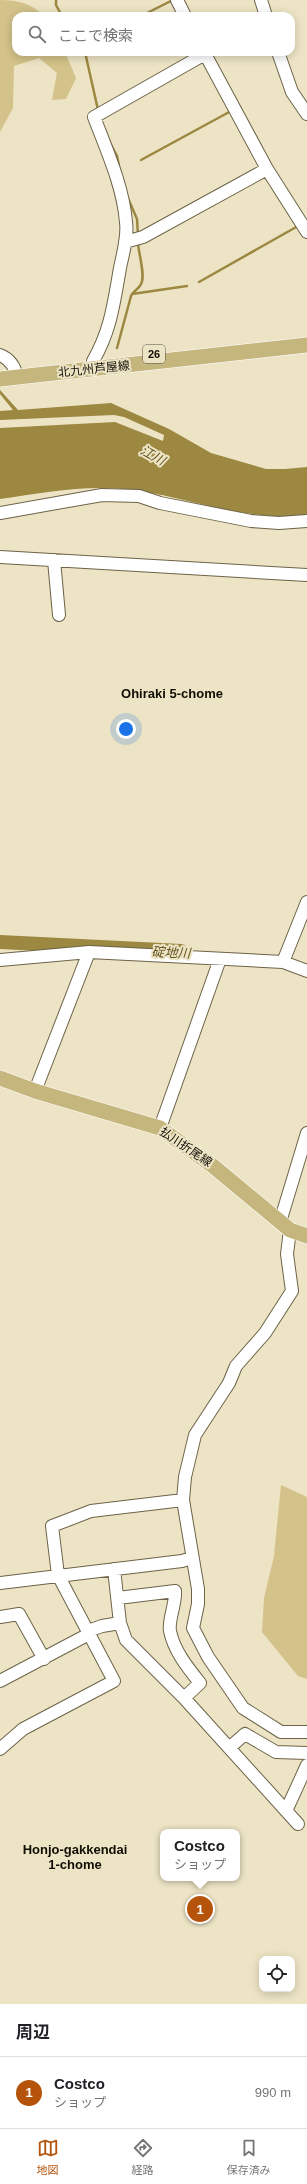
<!DOCTYPE html>
<html lang="ja">
<head>
<meta charset="utf-8">
<style>
	body { margin:0; font-family:Arial,"Noto Sans JP",sans-serif; background:#f2f2f2; color:#202124 }
	.controls { position:absolute; right:12px; bottom:12px; display:grid; overflow:hidden; border-radius:8px; box-shadow:0 2px 10px #0003 }
	.controls button { width:36px; height:36px; display:grid; place-items:center; padding:0; border:0; border-bottom:1px solid #e0e0e0; background:#fff; color:#202124; font:20px sans-serif }
	.you { position:absolute; left:126px; top:729px; width:14px; height:14px; margin:-10px; border:3px solid #fff; border-radius:50%; background:#1a73e8; box-shadow:0 0 0 6px #1a73e833 }
	.badge { display:grid; place-items:center; width:26px; height:26px; border-radius:50%; background:#b45309; color:#fff; font-size:13px; font-weight:700 }
	.pin { position:absolute; translate:-50% -50%; border:2px solid #fff; box-shadow:0 1px 4px #0006 }
	.popup { position:absolute; left:160px; top:1829px; width:80px; height:52px; box-sizing:border-box; display:grid; place-content:center; border-radius:8px; background:#fff; filter:drop-shadow(0 1px 3px #0005); font-size:13px; white-space:nowrap; color:#757577 }
	.popup b { font-size:15px; color:#202124 }
	.popup::after { content:''; position:absolute; left:50%; top:100%; margin-left:-8px; border:8px solid transparent; border-top-color:#fff }
	.list { margin:0; padding:0; list-style:none }
	h2 { display:flex; justify-content:space-between; align-items:center; height:52px; margin:0; padding:0 16px; font-size:17px }
	h2 small { font-size:13px; font-weight:400; color:#757577 }
	.list li { display:grid; grid-template-columns:26px 1fr auto; gap:12px; align-items:center; box-sizing:border-box; height:72px; padding:0 16px; border-top:1px solid #e0e0e0 }
	.list b { display:block; font-size:15px; white-space:nowrap }
	.list p { margin:0; font-size:13px; white-space:nowrap; color:#757577 }
	.list em { font-size:13px; font-style:normal; color:#757577 }
	.icon { flex:none; width:22px; height:22px; fill:none; stroke:currentColor; stroke-width:2; stroke-linecap:round; stroke-linejoin:round }
	.map { position:relative; flex:none; width:307px; height:2004px; overflow:hidden }
	.search { position:absolute; background:#fff; box-shadow:0 2px 10px #0003; left:12px; right:12px; top:12px; height:44px; display:flex; align-items:center; gap:10px; box-sizing:border-box; padding:0 14px; border-radius:12px; color:#757577; font-size:15px }
	.sheet { height:124px; background:#fff }
	nav { display:flex; justify-content:space-around; align-items:center; box-sizing:border-box; height:56px; border-top:1px solid #e0e0e0; background:#fff; font-size:11px; color:#757577 }
	nav a { display:grid; justify-items:center; gap:2px }
	nav .on { color:#b45309 }
	.map>svg:first-child { display:block }
</style>
</head>
<body>
<div class="map">
<svg width="307" height="2004" viewBox="0 0 307 2004">
	<rect width="100%" height="100%" fill="#ede4c5"/>
	<path fill="#d3c289" d="M 0,0 C 18,0 31,3 44,16 L 16,16 L 16,52 L 65,52 L 76,78 L 66,99 L 52,100 L 57,73 L 39,58 L 14,66 L 13,108 L 0,132 Z
		M 281,1485 L 307,1497 L 307,1679 L 298,1676 L 262,1632 L 264,1598 L 274,1556 Z"/>
	<path fill="#9c8841" d="M 0,390 L 18,410 L 111,403 L 169,429 L 211,453 L 266,469 L 285,469 L 307,467 L 307,515 C 245,523 185,495 124,489 C 82,485 41,493 0,499 L 0,428 L 115,422 L 163,441 L 164,435 L 124,417 L 114,415 L 0,420 L 0,411 L 13,410 L 0,394 Z"/>
	<g fill="none" stroke-linecap="round" stroke-linejoin="round">
		<path stroke="#9c8841" stroke-width="2.5" d="M 56,0 L 56,5 L 62,16
			M 141,16 L 173,0
			M 85,52 L 98,110
			M 110,143 L 117,156 L 119,166
			M 141,160 L 231,111
			M 127,196 L 137,219 L 138,235
			M 199,282 L 298,226
			M 132,294 L 187,286
			M 117,348 L 131,296 C 133,291 139,289 141,284 C 146,276 138,252 138,242"/>
		<path stroke="#9c8841" stroke-width="14" d="M 0,942 L 181,951"/>
		<g stroke="#6c6348" stroke-width="14">
			<path id="minor" d="M 177,0 L 185,16
				M 261,0 L 266,16
				M 204,52 L 267,169 L 307,232
				M 278,52 L 292,92 L 307,114
				M 125,242 L 143,237 L 267,169
				M 0,355 C 10,359 15,367 17,377
				M 93,361 C 111,330 114,302 120,268 C 123,253 128,237 126,222 C 123,186 107,151 94,117 L 205,54
				M 0,513 L 102,495 L 139,496 L 160,503 L 251,521 L 279,523 L 307,521
				M 0,557 L 307,575
				M 54,560 L 59,615
				M 0,960 L 89,952 L 283,962 L 307,971
				M 283,962 L 307,902
				M 35,1091 L 89,952
				M 160,1128 L 220,959
				M 280,1222 L 307,1133
				M 290,1230 L 287,1254 L 292,1291 L 265,1333 L 236,1366 L 229,1383 L 195,1435 L 185,1477 L 183,1500 L 198,1589 L 198,1604 L 193,1628 L 208,1657 L 243,1708 L 281,1732 L 307,1732
				M 114,1569 L 120,1623 L 126,1640 L 184,1698 L 298,1824
				M 0,1583 L 182,1561 L 192,1558
				M 118,1598 L 175,1591 C 176,1604 168,1620 170,1631 C 174,1651 188,1668 200,1683 L 184,1698
				M 0,1617 L 19,1614 L 44,1659
				M 88,1631 L 102,1626 L 120,1623
				M 0,1681 L 89,1634
				M 229,1748 L 245,1734 L 276,1752 L 307,1753
				M 0,1749 L 23,1729 L 114,1681 L 58,1575 L 52,1526 L 91,1511 L 183,1500
				M 286,1811 L 307,1765"/>
		</g>
		<g stroke="#fff" stroke-width="16">
			<path id="major" d="M 0,379 L 307,345
				M 0,1078 L 35,1091 L 160,1128 L 213,1166 L 290,1230 L 307,1236"/>
		</g>
		<use href="#minor" stroke="#fff" stroke-width="12"/>
		<use href="#major" stroke="#c5b67d" stroke-width="15"/>
	</g>
	<g text-anchor="middle" stroke-width="4" stroke-linejoin="round" paint-order="stroke">
		<rect fill="#ede4c5" stroke="#524e3e" stroke-width="1" x="143" y="345" width="22" height="18" rx="3"/>
		<g font-size="11" font-weight="bold" fill="#100d04">
			<text x="154" y="358">26</text>
		</g>
		<g font-size="12" fill="#100d04" stroke="#ede4c5">
			<text transform="translate(94 369) rotate(-6)" y="4">北九州芦屋線</text>
			<text transform="translate(186 1147) rotate(34)" y="4">払川折尾線</text>
		</g>
		<g font-size="13" font-style="italic" fill="#60521c" stroke="#ede4c5">
			<text transform="translate(153 455) rotate(29)" y="5">江川</text>
			<text transform="translate(171 952) rotate(3)" y="5">碇地川</text>
		</g>
		<g font-size="13" font-weight="bold" fill="#100d04" stroke="#ede4c5">
			<text x="172" y="698">Ohiraki 5-chome</text>
			<text x="75" y="1854">Honjo-gakkendai<tspan x="75" dy="15">1-chome</tspan></text>
		</g>
	</g>
</svg>
<div class="controls">
<button><svg class="icon" aria-label="locate" viewBox="0 0 24 24"><circle cx="12" cy="12" r="6"/><path d="M12 2v4M12 18v4M2 12h4M18 12h4"/></svg></button>
</div>
<div class="you"></div>
<div class="pin badge" style="left:200px;top:1909px">1</div>
<div class="popup"><b>Costco</b>ショップ</div>
<div class="search"><svg class="icon" aria-label="search" viewBox="0 0 24 24"><circle cx="10" cy="10" r="6"/><path d="M15 15l6 6"/></svg>ここで検索</div>
</div>
<section class="sheet">
<h2>周辺<small></small></h2>
<ul class="list">
<li><span class="badge">1</span><div><b>Costco</b><p>ショップ</p></div><em>990 m</em></li>
</ul>
</section>
<nav>
<a class="on"><svg class="icon" aria-label="map" viewBox="0 0 24 24"><path d="M3 6l6-2 6 2 6-2v14l-6 2-6-2-6 2zM9 4v14M15 6v14"/></svg>地図</a>
<a><svg class="icon" aria-label="directions" viewBox="0 0 24 24"><path d="M12 3l9 9-9 9-9-9zM9 14v-3h6M13 9l2 2-2 2"/></svg>経路</a>
<a><svg class="icon" aria-label="saved" viewBox="0 0 24 24"><path d="M7 4h10v16l-5-4-5 4z"/></svg>保存済み</a>
</nav>
</body>
</html>
